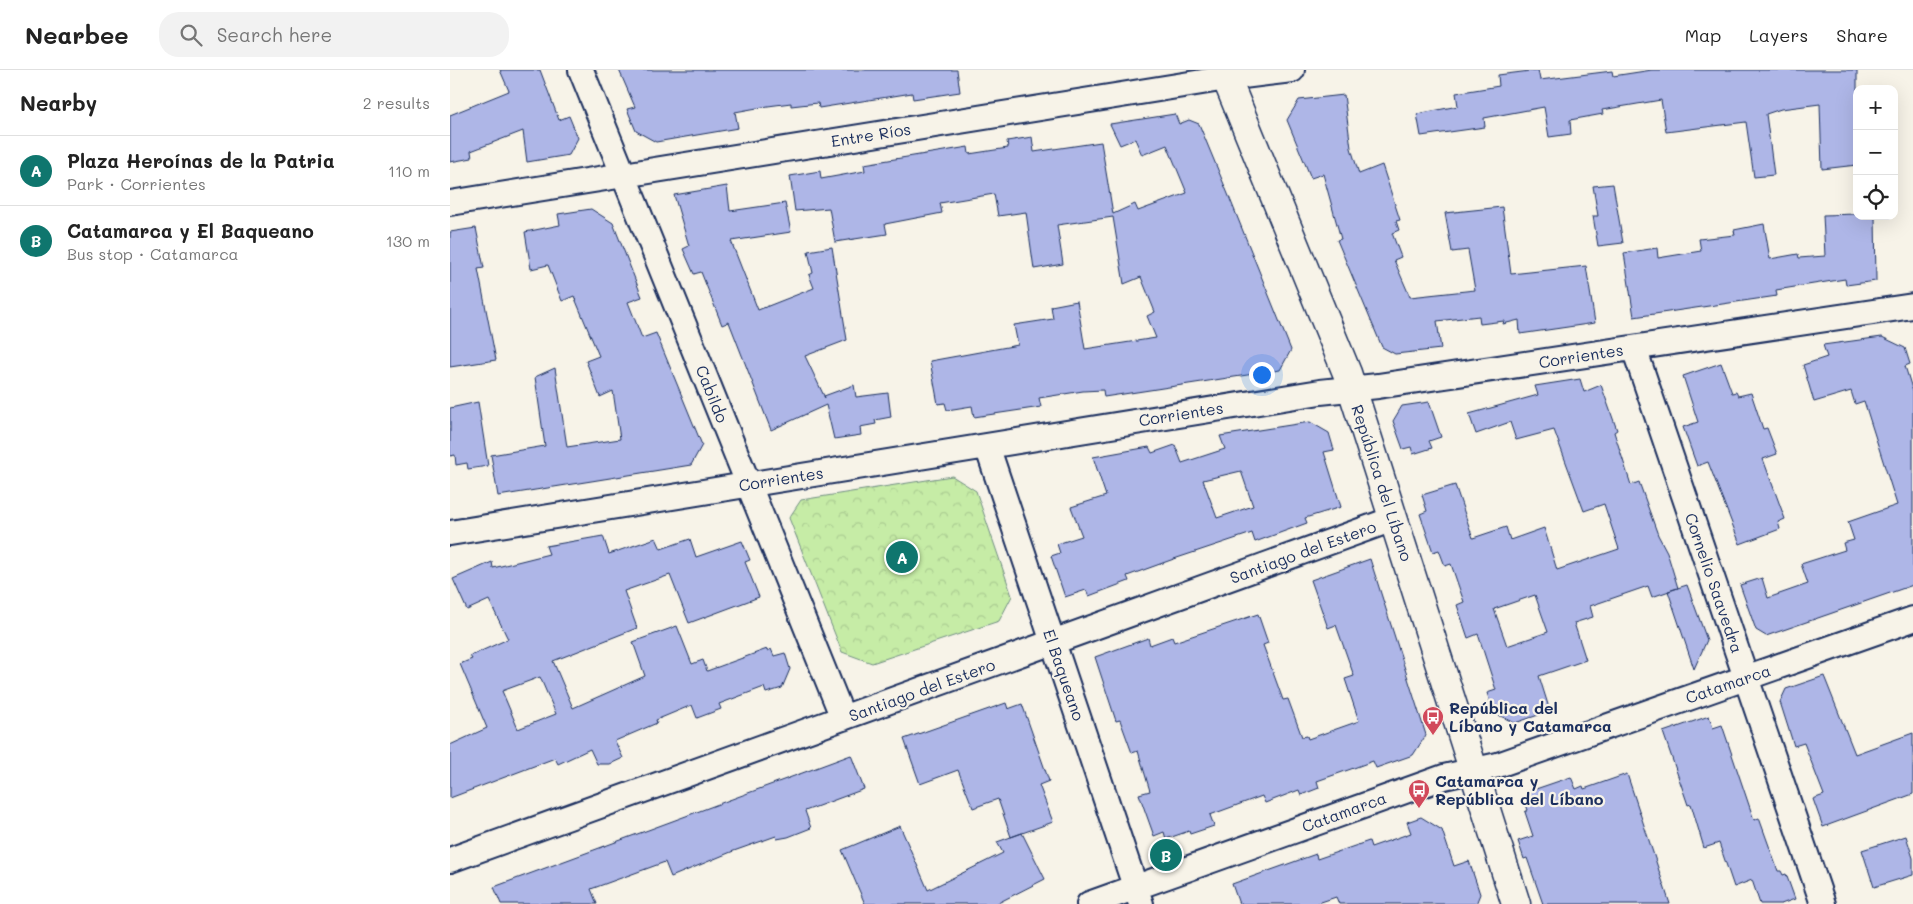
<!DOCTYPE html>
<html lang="en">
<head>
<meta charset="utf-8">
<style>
	body { margin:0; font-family:Mali,sans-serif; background:#f2f2f2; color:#222 }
	.controls { position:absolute; right:15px; top:15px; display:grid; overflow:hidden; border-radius:10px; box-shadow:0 5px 20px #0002 }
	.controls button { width:45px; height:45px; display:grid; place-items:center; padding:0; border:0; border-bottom:1px solid #e0e0e0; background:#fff; color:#222; font:25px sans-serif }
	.you { position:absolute; left:811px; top:304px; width:18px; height:18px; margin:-12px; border:4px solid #fff; border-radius:50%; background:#1a73e8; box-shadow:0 0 0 8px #1a73e833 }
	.badge { display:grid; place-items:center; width:32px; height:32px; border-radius:50%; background:#0f766e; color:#fff; font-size:16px; font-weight:700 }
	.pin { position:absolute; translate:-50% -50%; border:2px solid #fff; box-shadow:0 1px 5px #0006 }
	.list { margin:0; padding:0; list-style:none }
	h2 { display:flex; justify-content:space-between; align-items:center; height:65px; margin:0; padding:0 20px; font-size:21px }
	h2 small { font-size:16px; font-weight:400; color:#767676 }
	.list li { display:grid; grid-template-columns:32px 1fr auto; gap:15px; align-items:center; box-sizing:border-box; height:70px; padding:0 20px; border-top:1px solid #e0e0e0 }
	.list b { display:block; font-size:19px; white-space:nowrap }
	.list p { margin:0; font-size:16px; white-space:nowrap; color:#767676 }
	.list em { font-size:16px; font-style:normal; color:#767676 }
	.icon { flex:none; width:28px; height:28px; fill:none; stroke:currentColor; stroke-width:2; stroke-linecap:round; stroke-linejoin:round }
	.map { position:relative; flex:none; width:1463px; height:834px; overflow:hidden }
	header { display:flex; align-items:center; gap:30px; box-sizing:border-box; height:70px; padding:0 25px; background:#fff; border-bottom:1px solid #e0e0e0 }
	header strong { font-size:24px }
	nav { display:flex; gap:28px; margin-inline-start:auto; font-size:18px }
	.search { width:350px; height:45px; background:#f2f2f2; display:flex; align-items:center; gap:12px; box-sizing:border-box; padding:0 18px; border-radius:20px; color:#767676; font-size:19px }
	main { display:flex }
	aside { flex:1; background:#fff }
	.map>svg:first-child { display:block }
</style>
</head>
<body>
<header>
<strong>Nearbee</strong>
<div class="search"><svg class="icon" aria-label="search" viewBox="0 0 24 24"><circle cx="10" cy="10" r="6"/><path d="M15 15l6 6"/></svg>Search here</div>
<nav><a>Map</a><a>Layers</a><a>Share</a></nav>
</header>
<main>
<aside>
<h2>Nearby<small>2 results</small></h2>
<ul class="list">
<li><span class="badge">A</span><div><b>Plaza Heroínas de la Patria</b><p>Park · Corrientes</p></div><em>110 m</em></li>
<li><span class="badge">B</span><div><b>Catamarca y El Baqueano</b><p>Bus stop · Catamarca</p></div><em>130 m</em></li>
</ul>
</aside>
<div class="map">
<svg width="1463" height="834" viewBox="0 0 1463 834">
	<defs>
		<pattern id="park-crowns" width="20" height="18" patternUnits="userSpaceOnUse" patternTransform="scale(1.25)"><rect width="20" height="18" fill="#c6eca6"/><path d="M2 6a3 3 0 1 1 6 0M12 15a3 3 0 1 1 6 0" fill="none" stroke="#aacb91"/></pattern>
	</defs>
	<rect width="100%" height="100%" fill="#f7f3e8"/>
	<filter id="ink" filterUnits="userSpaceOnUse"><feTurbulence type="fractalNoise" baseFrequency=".02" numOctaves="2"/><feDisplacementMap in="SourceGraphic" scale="10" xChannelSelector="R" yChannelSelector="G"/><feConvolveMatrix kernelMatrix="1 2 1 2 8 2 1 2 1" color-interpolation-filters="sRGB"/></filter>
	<g filter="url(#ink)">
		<path fill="url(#park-crowns)" stroke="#708e82" d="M 502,406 L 526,421 L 562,526 L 549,551 L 422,593 L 392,582 L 339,448 L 351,430 Z"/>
		<path fill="#aeb6e7" stroke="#1b2f5e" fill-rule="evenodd" d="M 50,0 L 90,0 L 109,50 L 119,46 L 128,68 L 119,85 L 77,92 L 73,61 L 21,81 L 22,88 L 0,92 L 0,45 L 59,21 Z
			M 169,0 L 507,0 L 510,22 L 463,29 L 462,23 L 369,38 L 368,33 L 341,36 L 341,33 L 318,36 L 285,42 L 288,58 L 206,72 L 186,61 L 177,39 L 185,37 Z
			M 1088,0 L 1090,10 L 1162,1 L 1163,6 L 1202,0 L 1407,0 L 1407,95 L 1372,99 L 1370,34 L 1331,39 L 1316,44 L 1324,105 L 1304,107 L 1296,52 L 1216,62 L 1211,30 L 1152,40 L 1153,44 L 1120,50 L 1121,64 L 1099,67 L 1094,37 L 1034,48 L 1035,57 L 971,66 L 967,44 L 1008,36 L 1006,23 L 1049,16 L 1048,5 Z
			M 894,25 L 901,78 L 909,104 L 932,95 L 950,150 L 946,151 L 949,160 L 942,163 L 951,187 L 944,190 L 960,227 L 1025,220 L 1018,180 L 1002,182 L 995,143 L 1052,137 L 1061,204 L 1136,196 L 1145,253 L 1070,264 L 1069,250 L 1053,254 L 1054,251 L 1030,254 L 1029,246 L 987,251 L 991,279 L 945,284 L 932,277 L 887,170 L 891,169 L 873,104 L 861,108 L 837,50 L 849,30 Z
			M 725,44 L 729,54 L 739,50 L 749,54 L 778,124 L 841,280 L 830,300 L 654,327 L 653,320 L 633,321 L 589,328 L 591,337 L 524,347 L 522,336 L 497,340 L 495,333 L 488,334 L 480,291 L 568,275 L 564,255 L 603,249 L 601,236 L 627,231 L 635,279 L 706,268 L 697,246 L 705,242 L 691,207 L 674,214 L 663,147 L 607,155 L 613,194 L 584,199 L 576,142 L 548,146 L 544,124 L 490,133 L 492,143 L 435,154 L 437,164 L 385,172 L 379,138 L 345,141 L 340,106 L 370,101 L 371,109 L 415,101 L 414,94 L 494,81 L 518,77 L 519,84 L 558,78 L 557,71 L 582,67 L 584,82 L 651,72 L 663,144 L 685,134 L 688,141 L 737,123 L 717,75 L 692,85 L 685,69 L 670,75 L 660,54 Z
			M 1163,114 L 1173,173 L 1148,176 L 1143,146 L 1148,146 L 1143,116 Z
			M 277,116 L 280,141 L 335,133 L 341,162 L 281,171 L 308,240 L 364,218 L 359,205 L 363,203 L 358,181 L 382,177 L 397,270 L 355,286 L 375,328 L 374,326 L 404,315 L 406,327 L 438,323 L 441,347 L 425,350 L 426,354 L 410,357 L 411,365 L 384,369 L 376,335 L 321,360 L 279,252 L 272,255 L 251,202 L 244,204 L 233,179 L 239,176 L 224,125 Z
			M 141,139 L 163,153 L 192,227 L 178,232 L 192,268 L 206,263 L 252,375 L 241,395 L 48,426 L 41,385 L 95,376 L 85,307 L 105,298 L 117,377 L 170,369 L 163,321 L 150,327 L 136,291 L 149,286 L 124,226 L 112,231 L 98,195 L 81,199 L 75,162 L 110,155 L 108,144 Z
			M 1407,144 L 1407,146 L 1425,146 L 1426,211 L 1396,215 L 1395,209 L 1326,220 L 1327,226 L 1184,247 L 1174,183 L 1207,178 L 1208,188 L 1251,181 L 1249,169 L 1285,165 L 1284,160 L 1314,154 L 1320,189 L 1348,184 L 1349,188 L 1375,186 L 1373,145 Z
			M 26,158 L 34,198 L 28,199 L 46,290 L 0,297 L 0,162 Z
			M 1432,267 L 1455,278 L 1460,294 L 1455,296 L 1463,322 L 1463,515 L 1316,566 L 1306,560 L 1290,515 L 1312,508 L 1318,528 L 1358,514 L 1351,494 L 1395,480 L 1393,473 L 1404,470 L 1398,452 L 1447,435 L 1414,331 L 1405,334 L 1401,321 L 1364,332 L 1353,295 L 1377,287 L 1373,275 Z
			M 1271,293 L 1282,323 L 1286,322 L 1288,326 L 1301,323 L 1313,359 L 1317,358 L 1327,384 L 1313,389 L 1335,449 L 1328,452 L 1330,459 L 1290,474 L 1258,392 L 1247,396 L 1233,357 L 1248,352 L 1233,306 Z
			M 1130,309 L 1134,322 L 1151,315 L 1167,360 L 1164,362 L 1181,415 L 1189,412 L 1208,465 L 1217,482 L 1228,518 L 1202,527 L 1198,516 L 1140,536 L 1143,547 L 1124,553 L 1136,590 L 1089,606 L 1100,641 L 1065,653 L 1044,643 L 1037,623 L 1046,620 L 1028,564 L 1018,568 L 1007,535 L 1014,532 L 1001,494 L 995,496 L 989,480 L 983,482 L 970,444 L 977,441 L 972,425 L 1005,415 L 1023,468 L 1056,457 L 1060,470 L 1094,458 L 1107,500 L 1169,479 L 1154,434 L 1134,441 L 1104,360 L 1066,370 L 1060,352 L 1026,364 L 1019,344 L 1088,325 L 1085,316 ZM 1085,525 L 1098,562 L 1057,576 L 1044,539 Z
			M 28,332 L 38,396 L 18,399 L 17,393 L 6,395 L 5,385 L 0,386 L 0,338 Z
			M 979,332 L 991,367 L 979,371 L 982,378 L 963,384 L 961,377 L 953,379 L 943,351 L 952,336 Z
			M 860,352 L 879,363 L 884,380 L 874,382 L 891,437 L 855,448 L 857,453 L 805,472 L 802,463 L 721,490 L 677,506 L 679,511 L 639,526 L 636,520 L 615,527 L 601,486 L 610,483 L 607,474 L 632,466 L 621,437 L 656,426 L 643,387 L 699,377 L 702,383 L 725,375 L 732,393 L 775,379 L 770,366 ZM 791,401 L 803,436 L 767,448 L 753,410 Z
			M 153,466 L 159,484 L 206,468 L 211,479 L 240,469 L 246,487 L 292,471 L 300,490 L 295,492 L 309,527 L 239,553 L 220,505 L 174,521 L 187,558 L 103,591 L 123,638 L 195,606 L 183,572 L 227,556 L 242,594 L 253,590 L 257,601 L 317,579 L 318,581 L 321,579 L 324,586 L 335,583 L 340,599 L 332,618 L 316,623 L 314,617 L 269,634 L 271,639 L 247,648 L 242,635 L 206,650 L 207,653 L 165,671 L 173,688 L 160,694 L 147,694 L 140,679 L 108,694 L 105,688 L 0,728 L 0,675 L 37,658 L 10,594 L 22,589 L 20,586 L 58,569 L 39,530 L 17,540 L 3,509 L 42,492 L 43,498 L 99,484 L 96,476 ZM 90,607 L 106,644 L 68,659 L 52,621 Z
			M 920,489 L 976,665 L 963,685 L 926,698 L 923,691 L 901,699 L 867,711 L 869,718 L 851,725 L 849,720 L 815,733 L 812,726 L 760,745 L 764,756 L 740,764 L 739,761 L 716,769 L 714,762 L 704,766 L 689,724 L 700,721 L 688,681 L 682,683 L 670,650 L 666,651 L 645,587 L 698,568 L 700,575 L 722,567 L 724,572 L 808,544 L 818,573 L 813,575 L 833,630 L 838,629 L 852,667 L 857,666 L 858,669 L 909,651 L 895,609 L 904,606 L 886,555 L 878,558 L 861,510 Z
			M 1237,515 L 1257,570 L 1244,599 L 1218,521 Z
			M 1374,606 L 1405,684 L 1463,663 L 1463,724 L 1373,757 L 1363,729 L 1374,725 L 1354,673 L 1344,676 L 1330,632 L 1336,619 Z
			M 556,633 L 558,639 L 572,634 L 599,711 L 589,715 L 603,752 L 561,767 L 548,729 L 523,738 L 508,700 L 470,714 L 454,669 Z
			M 1259,646 L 1263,658 L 1272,655 L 1304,750 L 1309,748 L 1328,801 L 1331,801 L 1333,805 L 1336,804 L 1345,829 L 1331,834 L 1310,834 L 1302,810 L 1284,817 L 1269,773 L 1254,778 L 1241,734 L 1238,735 L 1213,662 Z
			M 401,685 L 414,719 L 355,741 L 361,758 L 338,767 L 327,769 L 326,766 L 281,782 L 221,807 L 215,792 L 141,819 L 147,834 L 51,834 L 44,817 Z
			M 1177,704 L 1220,834 L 1093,834 L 1077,788 L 1074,789 L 1068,771 L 1083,766 L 1075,742 L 1078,740 L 1074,730 L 1079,728 L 1077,722 L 1121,707 L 1126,719 L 1133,716 L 1134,719 Z
			M 971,747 L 992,760 L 1004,796 L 1019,791 L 1030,824 L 1026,834 L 889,834 L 886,827 L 865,834 L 789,834 L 782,814 L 866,784 L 867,789 L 919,771 L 921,777 L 961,763 L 957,752 Z
			M 450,756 L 478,820 L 553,783 L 547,772 L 572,763 L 595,809 L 546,834 L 415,834 L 392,780 Z
			M 1456,766 L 1463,788 L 1463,805 L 1424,817 L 1412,780 Z"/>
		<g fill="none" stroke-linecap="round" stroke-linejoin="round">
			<g stroke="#1b2f5e" stroke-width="28">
				<path id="minor" d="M 131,0 L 393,648
					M 0,133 L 777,8 L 842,0
					M 1184,278 L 1373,834
					M 537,376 L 691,834
					M 0,463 L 870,322 L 928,316 L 1463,236
					M 0,790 L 943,449
					M 639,834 L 994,707 L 1048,695 L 1463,549"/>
			</g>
			<g stroke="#1b2f5e" stroke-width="31">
				<path id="secondary" d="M 773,0 L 897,303 L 1066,834"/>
			</g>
			<use href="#minor" stroke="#f7f3e8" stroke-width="24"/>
			<use href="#secondary" stroke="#f7f3e8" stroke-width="28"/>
		</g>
	</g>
	<defs>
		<g id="bus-pin" transform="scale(1.125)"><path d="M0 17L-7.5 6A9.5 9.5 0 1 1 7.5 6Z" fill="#d1495b" stroke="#f7f3e8"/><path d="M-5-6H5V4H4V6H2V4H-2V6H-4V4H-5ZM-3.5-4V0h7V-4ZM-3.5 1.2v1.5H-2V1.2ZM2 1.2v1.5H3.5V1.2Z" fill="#fff"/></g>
	</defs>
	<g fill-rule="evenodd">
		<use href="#bus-pin" x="983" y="647"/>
		<use href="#bus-pin" x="969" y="720"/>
	</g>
	<g text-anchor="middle" stroke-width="4.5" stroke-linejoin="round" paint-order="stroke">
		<g font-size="16" fill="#1b2f5e" stroke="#f7f3e8">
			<text transform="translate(421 65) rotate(-9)" y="6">Entre Ríos</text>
			<text transform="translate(1131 286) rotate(-9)" y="6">Corrientes</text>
			<text transform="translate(262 324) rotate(68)" y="6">Cabildo</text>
			<text transform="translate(731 344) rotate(-9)" y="6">Corrientes</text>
			<text transform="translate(331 409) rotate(-9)" y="6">Corrientes</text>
			<text transform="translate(932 413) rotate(72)" y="6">República del Líbano</text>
			<text transform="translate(853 482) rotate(-20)" y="6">Santiago del Estero</text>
			<text transform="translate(1264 513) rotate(71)" y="6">Cornelio Saavedra</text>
			<text transform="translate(614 605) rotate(71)" y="6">El Baqueano</text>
			<text transform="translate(1278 614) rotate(-19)" y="6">Catamarca</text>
			<text transform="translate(472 620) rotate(-20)" y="6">Santiago del Estero</text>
			<text transform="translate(894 742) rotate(-20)" y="6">Catamarca</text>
		</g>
		<g font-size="16" font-weight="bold" fill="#1b2f5e" stroke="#f7f3e8" text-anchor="start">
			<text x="999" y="644">República del<tspan x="999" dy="18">Líbano y Catamarca</tspan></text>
			<text x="985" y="717">Catamarca y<tspan x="985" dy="18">República del Líbano</tspan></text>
		</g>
	</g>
</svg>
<div class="controls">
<button>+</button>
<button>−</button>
<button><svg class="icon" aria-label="locate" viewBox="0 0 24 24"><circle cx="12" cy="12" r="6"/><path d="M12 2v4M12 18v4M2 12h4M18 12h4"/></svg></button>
</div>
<div class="you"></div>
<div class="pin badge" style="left:452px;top:487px">A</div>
<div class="pin badge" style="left:716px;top:785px">B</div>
</div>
</main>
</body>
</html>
